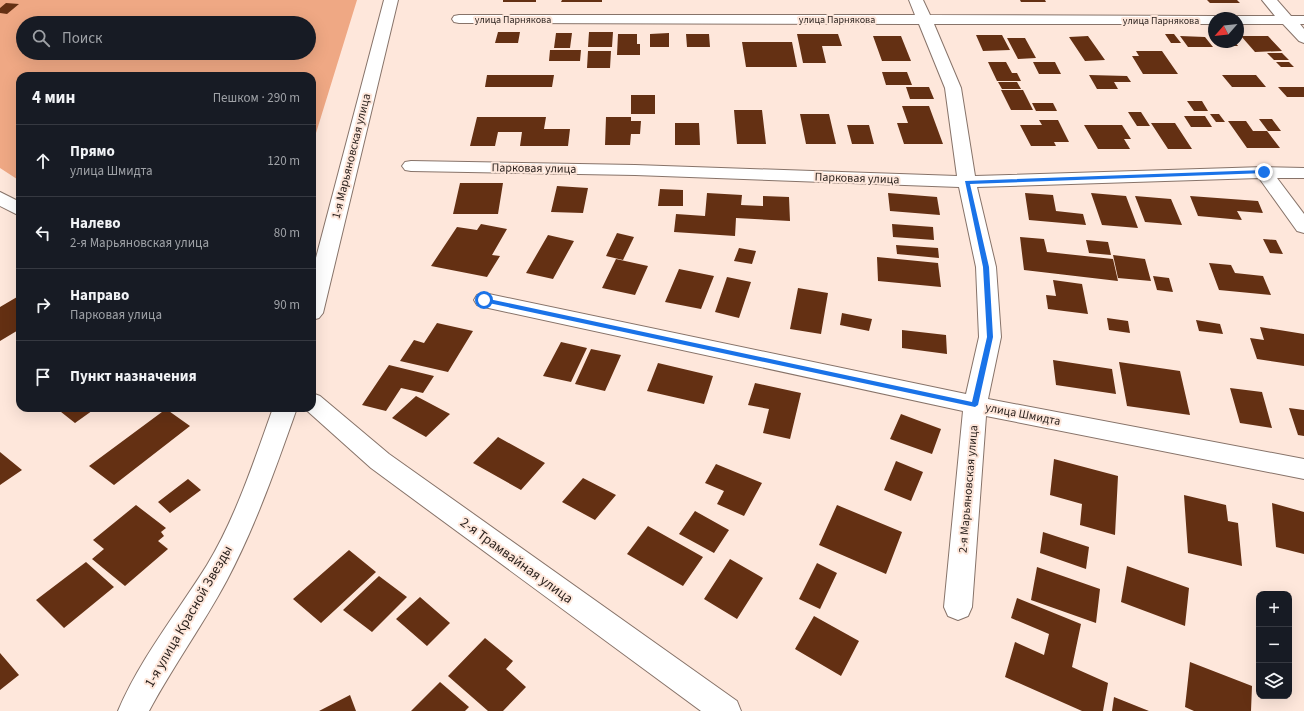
<!DOCTYPE html>
<html lang="ru">
<head>
<meta charset="utf-8">
<style>
	body { margin:0; font-family:"Source Sans 3",sans-serif; background:#20242c; color:#f1f3f6 }
	.controls { position:absolute; right:12px; bottom:12px; display:grid; overflow:hidden; border-radius:8px; box-shadow:0 4px 16px #0002 }
	.controls button { width:36px; height:36px; display:grid; place-items:center; padding:0; border:0; border-bottom:1px solid #363941; background:#171b24; color:#f1f3f6; font:20px sans-serif }
	.compass { position:absolute; left:1208px; top:12px; width:36px; height:36px; border-radius:50%; background:#171b24; box-shadow:0 4px 16px #0002; rotate:242deg }
	.stop { position:absolute; width:12px; height:12px; margin:-9px; border:3px solid #1a73e8; border-radius:50%; background:#fff }
	.stop.end { background:#1a73e8; border-color:#fff; box-shadow:0 1px 4px #0008 }
	.list { margin:0; padding:0; list-style:none }
	h2 { display:flex; justify-content:space-between; align-items:center; height:52px; margin:0; padding:0 16px; font-size:17px }
	h2 small { font-size:13px; font-weight:400; color:#9ea1a6 }
	.list li { display:grid; grid-template-columns:26px 1fr auto; gap:12px; align-items:center; box-sizing:border-box; height:72px; padding:0 16px; border-top:1px solid #363941 }
	.list b { display:block; font-size:15px; white-space:nowrap }
	.list p { margin:0; font-size:13px; white-space:nowrap; color:#9ea1a6 }
	.list em { font-size:13px; font-style:normal; color:#9ea1a6 }
	.icon { flex:none; width:22px; height:22px; fill:none; stroke:currentColor; stroke-width:2; stroke-linecap:round; stroke-linejoin:round }
	.map { position:relative; flex:none; width:1304px; height:711px; overflow:hidden }
	.search { position:absolute; background:#171b24; box-shadow:0 4px 16px #0002; left:16px; top:16px; width:300px; height:44px; display:flex; align-items:center; gap:10px; box-sizing:border-box; padding:0 14px; border-radius:22px; color:#9ea1a6; font-size:15px }
	.panel { position:absolute; background:#171b24; box-shadow:0 4px 16px #0002; left:16px; top:72px; width:300px; height:340px; border-radius:12px }
	.map>svg:first-child { display:block }
</style>
</head>
<body>
<div class="map">
<svg width="1304" height="711" viewBox="0 0 1304 711">
	<rect width="100%" height="100%" fill="#fee7db"/>
	<path fill="#efa884" fill-rule="evenodd" d="M 0,0 L 357,0 L 312,146 L 312,76 L 20,76 L 20,181 L 0,168 ZM 23,23 L 309,23 L 309,53 L 23,53 Z"/>
	<path fill="#643013" d="M 503,0 L 536,0 L 536,2 L 503,2 Z
		M 562,0 L 602,0 L 602,2 L 561,2 Z
		M 1020,0 L 1045,0 L 1046,2 L 1021,2 Z
		M 1207,0 L 1237,0 L 1240,3 L 1210,3 Z
		M 6,3 L 19,4 L 7,14 L 0,13 L 0,8 Z
		M 498,32 L 520,32 L 518,43 L 495,43 Z
		M 589,32 L 613,32 L 612,47 L 588,47 Z
		M 556,33 L 572,33 L 570,48 L 554,48 Z
		M 669,33 L 669,47 L 650,47 L 650,34 Z
		M 618,34 L 637,34 L 637,44 L 640,44 L 640,55 L 617,55 Z
		M 686,34 L 709,34 L 710,47 L 687,47 Z
		M 797,34 L 838,34 L 842,46 L 822,46 L 826,63 L 803,63 Z
		M 1165,34 L 1174,34 L 1181,43 L 1171,43 Z
		M 976,35 L 1002,35 L 1010,50 L 983,51 Z
		M 873,36 L 901,36 L 911,61 L 882,61 Z
		M 1088,36 L 1105,60 L 1085,61 L 1069,37 Z
		M 1180,36 L 1205,37 L 1213,47 L 1188,47 Z
		M 1241,36 L 1268,36 L 1282,51 L 1255,52 Z
		M 1007,38 L 1025,38 L 1036,58 L 1018,59 Z
		M 742,42 L 792,42 L 797,67 L 746,67 Z
		M 1222,42 L 1235,42 L 1238,46 L 1225,46 Z
		M 550,50 L 581,50 L 580,61 L 549,61 Z
		M 588,51 L 611,51 L 610,68 L 587,68 Z
		M 1136,51 L 1162,51 L 1178,74 L 1143,74 L 1132,56 L 1139,56 Z
		M 1267,53 L 1282,53 L 1289,60 L 1274,60 Z
		M 988,62 L 1006,62 L 1012,73 L 1017,73 L 1021,81 L 997,81 Z
		M 1033,62 L 1055,62 L 1061,74 L 1039,74 Z
		M 1276,62 L 1289,62 L 1294,67 L 1281,67 Z
		M 882,72 L 907,72 L 912,85 L 886,85 Z
		M 487,75 L 554,75 L 552,87 L 485,87 Z
		M 1089,75 L 1127,76 L 1131,82 L 1114,82 L 1118,89 L 1097,89 Z
		M 1222,75 L 1256,75 L 1266,87 L 1232,87 Z
		M 998,82 L 1017,82 L 1021,89 L 1002,89 Z
		M 906,87 L 929,87 L 934,99 L 910,99 Z
		M 1278,87 L 1304,87 L 1304,97 L 1287,97 Z
		M 1001,90 L 1023,90 L 1033,110 L 1011,110 Z
		M 631,95 L 655,95 L 655,114 L 631,114 Z
		M 1187,101 L 1202,101 L 1208,111 L 1194,111 Z
		M 1032,103 L 1053,103 L 1057,111 L 1036,111 Z
		M 902,106 L 929,106 L 943,144 L 904,144 L 897,123 L 908,123 Z
		M 734,110 L 762,110 L 766,144 L 737,144 Z
		M 1128,112 L 1141,112 L 1150,126 L 1137,126 Z
		M 800,114 L 829,114 L 836,144 L 806,144 Z
		M 1210,114 L 1219,114 L 1225,122 L 1216,122 Z
		M 1184,116 L 1205,116 L 1212,127 L 1191,127 Z
		M 477,117 L 546,117 L 544,129 L 570,129 L 568,146 L 520,146 L 522,132 L 498,132 L 495,146 L 470,146 Z
		M 606,117 L 631,117 L 631,121 L 641,121 L 640,134 L 631,134 L 630,145 L 605,145 Z
		M 1259,119 L 1272,119 L 1281,131 L 1268,131 Z
		M 1039,120 L 1058,120 L 1069,142 L 1054,142 L 1056,146 L 1031,146 L 1020,125 L 1042,125 Z
		M 1228,121 L 1246,121 L 1253,131 L 1267,131 L 1280,148 L 1247,148 Z
		M 675,123 L 699,123 L 700,145 L 675,145 Z
		M 1151,123 L 1175,123 L 1192,149 L 1168,149 Z
		M 847,125 L 869,125 L 874,144 L 852,144 Z
		M 1084,125 L 1122,125 L 1131,139 L 1124,139 L 1130,149 L 1098,149 Z
		M 460,183 L 503,183 L 498,214 L 453,214 Z
		M 557,186 L 588,188 L 583,213 L 551,212 Z
		M 660,189 L 683,190 L 683,206 L 658,206 Z
		M 707,193 L 742,195 L 741,205 L 763,206 L 763,196 L 789,197 L 790,221 L 736,218 L 735,236 L 674,232 L 676,214 L 705,216 Z
		M 888,193 L 937,197 L 940,215 L 890,211 Z
		M 1025,193 L 1053,195 L 1056,211 L 1083,214 L 1086,225 L 1029,220 Z
		M 1091,193 L 1126,196 L 1138,228 L 1102,225 Z
		M 1135,196 L 1171,199 L 1182,225 L 1145,222 Z
		M 1190,196 L 1258,201 L 1263,213 L 1237,211 L 1242,220 L 1198,216 Z
		M 481,224 L 507,229 L 492,255 L 500,256 L 487,277 L 431,266 L 457,227 L 477,230 Z
		M 892,224 L 933,227 L 934,240 L 893,237 Z
		M 617,233 L 634,237 L 623,260 L 606,256 Z
		M 548,235 L 574,241 L 553,279 L 526,273 Z
		M 1020,237 L 1044,239 L 1047,252 L 1113,259 L 1118,281 L 1024,270 Z
		M 1263,239 L 1276,240 L 1283,254 L 1270,253 Z
		M 1086,240 L 1108,242 L 1111,255 L 1089,253 Z
		M 896,245 L 938,248 L 939,258 L 897,254 Z
		M 739,248 L 756,251 L 752,264 L 734,261 Z
		M 1113,255 L 1145,259 L 1151,281 L 1118,278 Z
		M 877,257 L 938,263 L 941,287 L 878,281 Z
		M 616,259 L 648,266 L 635,295 L 602,288 Z
		M 1209,263 L 1231,265 L 1235,273 L 1263,276 L 1271,295 L 1219,290 Z
		M 679,269 L 714,276 L 701,309 L 665,302 Z
		M 1153,276 L 1169,278 L 1173,292 L 1157,290 Z
		M 727,277 L 751,282 L 739,318 L 715,312 Z
		M 1053,280 L 1082,284 L 1088,314 L 1048,309 L 1046,295 L 1056,296 Z
		M 798,288 L 828,293 L 821,334 L 790,329 Z
		M 17,297 L 20,300 L 20,329 L 0,341 L 0,307 Z
		M 842,313 L 872,319 L 869,331 L 840,325 Z
		M 1107,318 L 1128,321 L 1130,333 L 1109,330 Z
		M 1196,320 L 1220,324 L 1223,334 L 1199,331 Z
		M 437,323 L 473,331 L 448,372 L 400,361 L 414,340 L 424,343 Z
		M 1260,327 L 1304,334 L 1304,366 L 1257,359 L 1250,338 L 1264,340 Z
		M 902,330 L 946,335 L 947,354 L 902,348 Z
		M 561,342 L 587,348 L 571,382 L 543,376 Z
		M 591,349 L 621,355 L 605,391 L 575,384 Z
		M 1053,360 L 1112,369 L 1116,394 L 1056,385 Z
		M 1119,362 L 1180,371 L 1190,415 L 1127,406 Z
		M 658,363 L 713,376 L 704,404 L 647,391 Z
		M 389,365 L 434,376 L 423,393 L 401,388 L 386,411 L 362,405 Z
		M 755,383 L 801,393 L 790,439 L 763,433 L 769,409 L 748,405 Z
		M 1230,388 L 1262,392 L 1272,428 L 1240,423 Z
		M 416,396 L 450,414 L 426,437 L 392,418 Z
		M 56,408 L 96,408 L 75,423 Z
		M 1289,408 L 1304,410 L 1304,436 L 1298,435 Z
		M 166,409 L 190,426 L 114,485 L 89,466 Z
		M 901,414 L 941,429 L 932,454 L 890,439 Z
		M 498,437 L 545,463 L 521,490 L 473,463 Z
		M 0,452 L 22,470 L 0,485 Z
		M 1054,459 L 1118,476 L 1115,535 L 1080,525 L 1082,504 L 1050,495 Z
		M 896,461 L 923,472 L 911,501 L 884,490 Z
		M 716,464 L 762,483 L 744,516 L 717,504 L 724,491 L 705,483 Z
		M 583,478 L 616,495 L 595,520 L 562,502 Z
		M 188,479 L 201,490 L 170,513 L 158,502 Z
		M 1184,495 L 1226,505 L 1228,521 L 1238,523 L 1242,566 L 1188,553 Z
		M 1272,503 L 1304,512 L 1304,554 L 1276,547 Z
		M 136,505 L 166,528 L 161,532 L 164,536 L 158,541 L 168,549 L 125,586 L 92,559 L 104,549 L 93,540 Z
		M 837,505 L 902,532 L 886,574 L 819,545 Z
		M 695,511 L 729,530 L 714,553 L 679,534 Z
		M 648,526 L 703,557 L 683,586 L 627,554 Z
		M 1043,532 L 1089,547 L 1086,569 L 1040,553 Z
		M 349,550 L 376,572 L 321,623 L 293,599 Z
		M 730,559 L 763,578 L 737,619 L 704,599 Z
		M 86,562 L 114,587 L 64,628 L 36,600 Z
		M 817,563 L 837,573 L 820,609 L 799,599 Z
		M 1127,566 L 1189,588 L 1185,626 L 1121,602 Z
		M 1037,567 L 1100,589 L 1096,623 L 1031,600 Z
		M 379,576 L 407,597 L 372,632 L 343,610 Z
		M 420,597 L 450,623 L 427,646 L 396,619 Z
		M 1017,598 L 1081,624 L 1072,667 L 1108,683 L 1103,711 L 1082,711 L 1005,677 L 1015,642 L 1044,655 L 1049,634 L 1011,618 Z
		M 814,616 L 859,641 L 841,676 L 795,649 Z
		M 485,638 L 513,661 L 506,669 L 526,687 L 503,711 L 488,711 L 448,676 Z
		M 0,653 L 19,675 L 0,690 Z
		M 1190,662 L 1252,686 L 1251,711 L 1194,711 L 1185,707 Z
		M 440,682 L 469,707 L 465,711 L 411,711 Z
		M 350,695 L 356,711 L 319,711 Z
		M 1114,697 L 1149,711 L 1112,711 Z"/>
	<g fill="none" stroke-linecap="round" stroke-linejoin="round">
		<g stroke="#877369" stroke-width="2">
			<path id="minor" d="M 909,0 L 923,0 L 930,15 L 1214,16 L 1220,18 L 1214,18 L 1214,24 L 934,24 L 961,88 L 975,176 L 1264,167 L 1304,168 L 1304,178 L 1277,178 L 1304,214 L 1304,233 L 1297,231 L 1259,178 L 977,187 L 996,267 L 1001,337 L 988,399 L 1304,459 L 1304,479 L 986,416 L 972,607 L 968,616 L 958,620 L 948,616 L 944,607 L 963,411 L 484,307 L 477,305 L 474,300 L 477,295 L 484,293 L 966,394 L 979,337 L 976,267 L 959,187 L 635,175 L 411,171 L 405,170 L 402,166 L 405,162 L 411,161 L 635,165 L 957,176 L 945,88 L 919,24 L 459,23 L 454,22 L 452,19 L 454,16 L 459,15 L 915,15 Z
				M 1262,0 L 1277,0 L 1291,16 L 1304,16 L 1304,24 L 1300,24 L 1304,29 L 1304,43 L 1299,41 L 1283,24 L 1238,24 L 1238,18 L 1232,18 L 1238,16 L 1275,16 Z
				M 312,393 L 320,396 L 389,454 L 737,701 L 741,711 L 701,711 L 371,468 L 304,408 L 312,408 Z"/>
		</g>
		<g stroke="#877369" stroke-width="2">
			<path id="major" d="M 384,0 L 398,0 L 323,313 L 319,318 L 312,320 L 312,273 Z
				M 0,192 L 20,202 L 20,216 L 0,206 Z
				M 273,408 L 297,408 C 276,467 256,525 227,580 C 203,625 173,666 149,711 L 118,711 C 140,659 177,613 207,565 C 236,517 254,461 273,408 Z"/>
		</g>
		<use href="#minor" fill="#fff" fill-rule="evenodd"/>
		<use href="#major" fill="#fff" fill-rule="evenodd"/>
	</g>
	<path fill="#1a73e8" d="M 1264,170 L 1266,173 L 970,184 L 989,267 L 993,337 L 978,405 L 975,407 L 484,302 L 481,300 L 484,298 L 972,402 L 987,337 L 983,267 L 965,181 Z"/>
	<g text-anchor="middle" stroke-width="4" stroke-linejoin="round" paint-order="stroke">
		<g font-size="10" fill="#281f1b" stroke="#fee7db">
			<text x="513" y="23">улица Парнякова</text>
			<text x="837" y="23">улица Парнякова</text>
			<text x="1161" y="24">улица Парнякова</text>
		</g>
		<g font-size="12" fill="#281f1b" stroke="#fee7db">
			<text transform="translate(351 156) rotate(-76)" y="4">1-я Марьяновская улица</text>
			<text transform="translate(534 168) rotate(1)" y="4">Парковая улица</text>
			<text transform="translate(857 178) rotate(2)" y="4">Парковая улица</text>
			<text transform="translate(1023 414) rotate(11)" y="4">улица Шмидта</text>
			<text transform="translate(968 489) rotate(-85)" y="4">2-я Марьяновская улица</text>
		</g>
		<g font-size="14" fill="#281f1b" stroke="#fee7db">
			<text transform="translate(517 560) rotate(36)" y="5">2-я Трамвайная улица</text>
			<text transform="translate(188 616) rotate(-60)" y="5">1-я улица Красной Звезды</text>
		</g>
	</g>
</svg>
<div class="controls">
<button>+</button>
<button>−</button>
<button><svg class="icon" aria-label="layers" viewBox="0 0 24 24"><path d="M12 4l9 5-9 5-9-5zM3 14l9 5 9-5"/></svg></button>
</div>
<svg class="compass" viewBox="-18 -18 36 36"><path d="M0-13l5 13h-10z" fill="#e53935"/><path d="M0 13l5-13h-10z" fill="#9ea1a6"/></svg>
<div class="stop" style="left:484px;top:300px"></div>
<div class="stop end" style="left:1264px;top:172px"></div>
<div class="search"><svg class="icon" aria-label="search" viewBox="0 0 24 24"><circle cx="10" cy="10" r="6"/><path d="M15 15l6 6"/></svg>Поиск</div>
<section class="panel">
<h2>4 мин<small>Пешком · 290 m</small></h2>
<ul class="list">
<li><svg class="icon" aria-label="ahead" viewBox="0 0 24 24"><path d="M12 20V5M6 11l6-6 6 6"/></svg><div><b>Прямо</b><p>улица Шмидта</p></div><em>120 m</em></li>
<li><svg class="icon" aria-label="left" viewBox="0 0 24 24"><path d="M17 20v-9H6M10 6l-5 5 5 5"/></svg><div><b>Налево</b><p>2-я Марьяновская улица</p></div><em>80 m</em></li>
<li><svg class="icon" aria-label="right" viewBox="0 0 24 24"><path d="M7 20v-9h11M14 6l5 5-5 5"/></svg><div><b>Направо</b><p>Парковая улица</p></div><em>90 m</em></li>
<li><svg class="icon" aria-label="arrive" viewBox="0 0 24 24"><path d="M6 21V4h12l-3 4 3 4H6"/></svg><div><b>Пункт назначения</b></div></li>
</ul>
</section>
</div>
</body>
</html>
